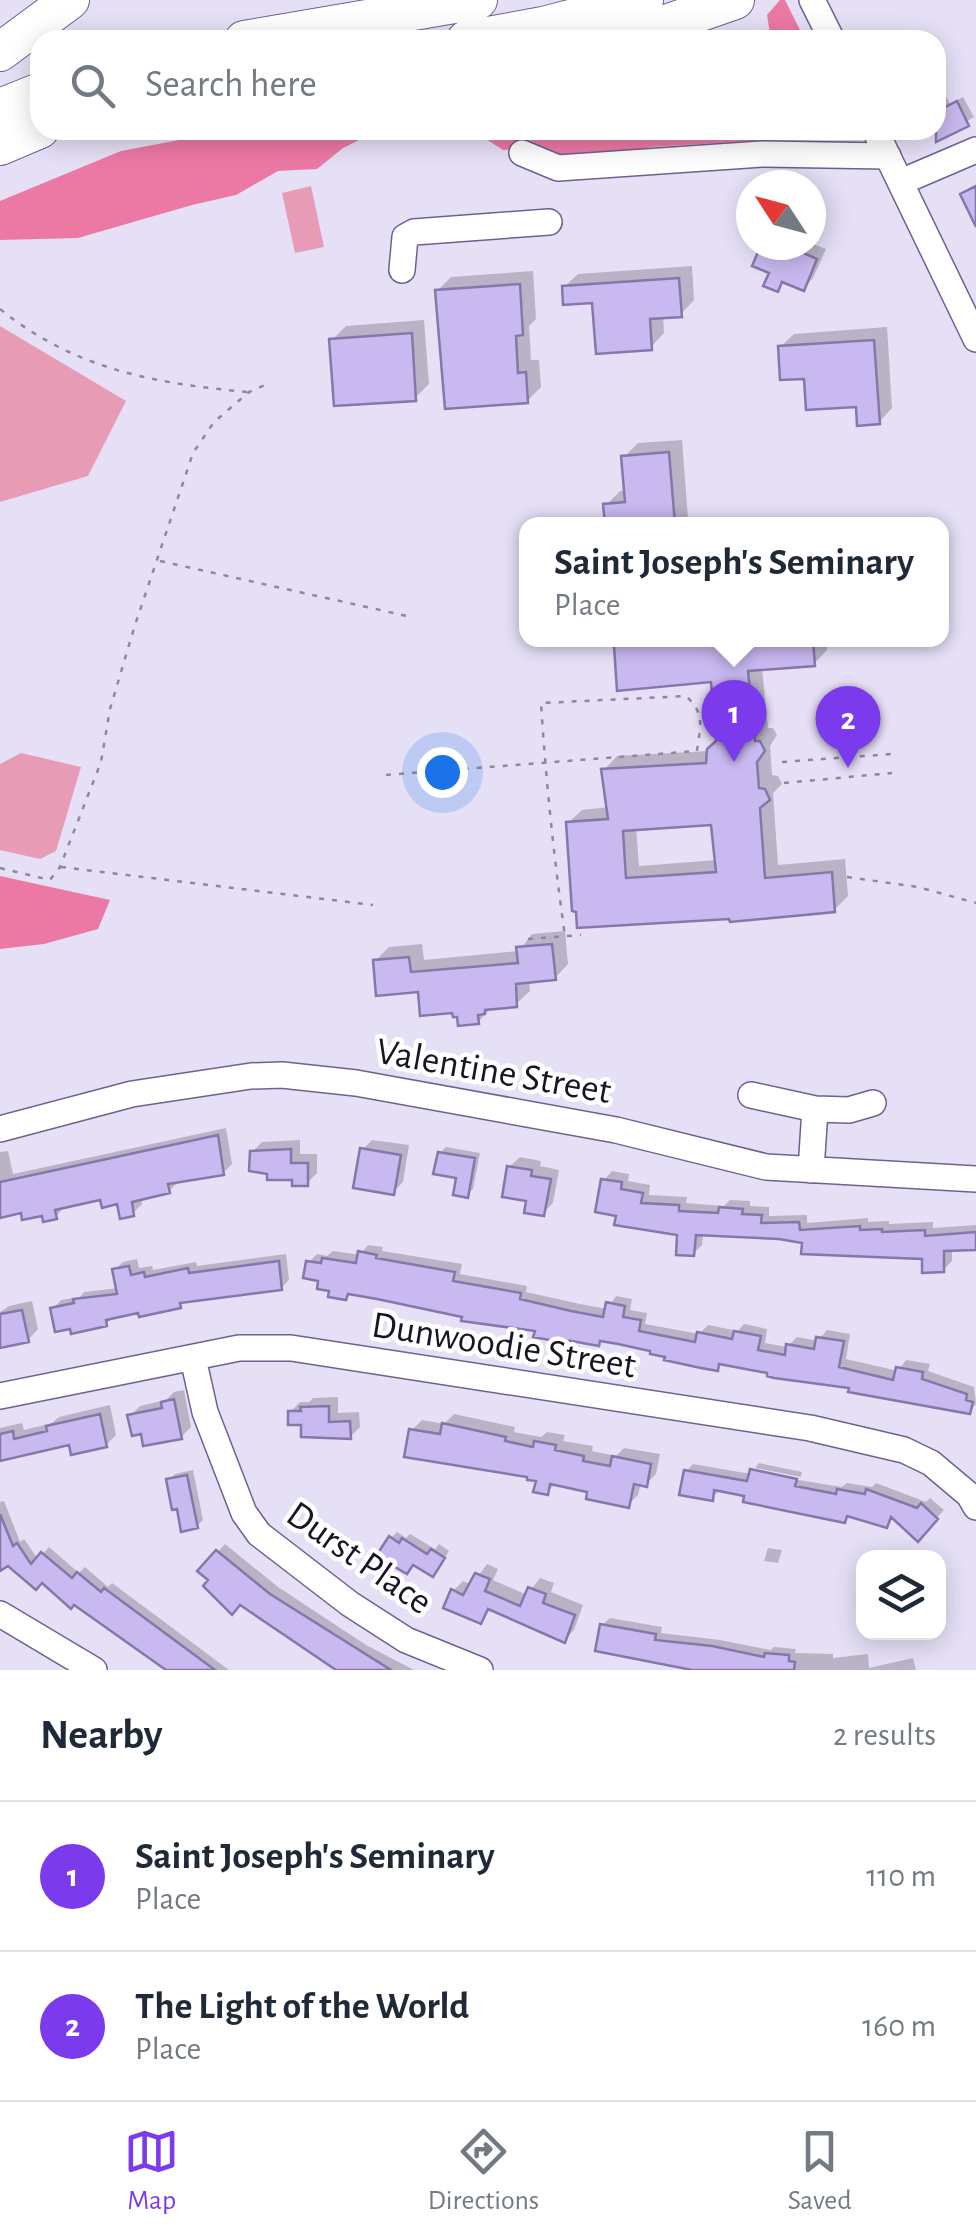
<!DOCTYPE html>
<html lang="en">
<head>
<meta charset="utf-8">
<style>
	body { margin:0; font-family:"Alegreya Sans",sans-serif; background:#f2f2f3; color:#1f2937 }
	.controls { position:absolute; right:30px; bottom:30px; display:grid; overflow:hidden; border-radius:20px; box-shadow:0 5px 25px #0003 }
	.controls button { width:90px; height:90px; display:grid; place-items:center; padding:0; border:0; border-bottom:2px solid #e0e1e3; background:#fff; color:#1f2937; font:50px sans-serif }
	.compass { position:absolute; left:736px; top:170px; width:90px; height:90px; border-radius:50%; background:#fff; box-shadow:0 5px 25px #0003; rotate:306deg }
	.you { position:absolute; left:442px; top:772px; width:35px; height:35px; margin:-25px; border:8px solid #fff; border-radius:50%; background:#1a73e8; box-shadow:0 0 0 15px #1a73e833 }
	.badge { display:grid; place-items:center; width:65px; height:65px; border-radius:50%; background:#7c3aed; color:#fff; font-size:32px; font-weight:700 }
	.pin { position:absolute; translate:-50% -82px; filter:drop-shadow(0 2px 5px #0008) }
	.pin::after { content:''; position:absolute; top:52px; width:35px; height:30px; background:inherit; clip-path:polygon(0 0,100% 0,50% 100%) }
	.popup { position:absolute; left:519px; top:517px; width:430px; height:130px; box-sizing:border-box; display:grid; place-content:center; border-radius:20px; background:#fff; filter:drop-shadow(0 2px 8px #0005); font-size:32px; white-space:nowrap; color:#747a83 }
	.popup b { font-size:38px; color:#1f2937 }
	.popup::after { content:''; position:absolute; left:50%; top:100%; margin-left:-20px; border:20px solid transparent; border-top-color:#fff }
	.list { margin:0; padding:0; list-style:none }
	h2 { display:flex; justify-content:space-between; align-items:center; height:130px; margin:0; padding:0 40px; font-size:42px }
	h2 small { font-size:32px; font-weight:400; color:#747a83 }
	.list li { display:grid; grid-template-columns:65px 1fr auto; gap:30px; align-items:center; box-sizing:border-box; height:150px; padding:0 40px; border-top:2px solid #e0e1e3 }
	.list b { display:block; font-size:38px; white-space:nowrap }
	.list p { margin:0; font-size:32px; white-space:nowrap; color:#747a83 }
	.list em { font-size:32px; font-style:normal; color:#747a83 }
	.icon { flex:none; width:55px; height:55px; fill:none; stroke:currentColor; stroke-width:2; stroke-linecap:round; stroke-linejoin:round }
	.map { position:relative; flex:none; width:976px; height:1670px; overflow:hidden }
	.search { position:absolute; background:#fff; box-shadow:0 5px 25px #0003; left:30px; right:30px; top:30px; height:110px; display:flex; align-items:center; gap:25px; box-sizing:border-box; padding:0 35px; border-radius:30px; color:#747a83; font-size:38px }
	.sheet { height:430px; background:#fff }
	nav { display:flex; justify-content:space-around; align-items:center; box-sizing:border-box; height:140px; border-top:2px solid #e0e1e3; background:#fff; font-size:28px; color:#747a83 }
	nav a { display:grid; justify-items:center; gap:5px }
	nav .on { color:#7c3aed }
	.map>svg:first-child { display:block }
</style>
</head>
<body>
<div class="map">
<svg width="976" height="1670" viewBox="0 0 976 1670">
	<rect width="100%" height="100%" fill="#e6e0f7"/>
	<path fill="#e89bb5" d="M 311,186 L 324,247 L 295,253 L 282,193 Z
		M 0,326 L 126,401 L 88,476 L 0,502 Z
		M 21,753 L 81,767 L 56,851 L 40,859 L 0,850 L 0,764 Z"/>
	<path fill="#ec79a4" d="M 780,0 L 785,0 L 805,40 L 771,40 L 767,15 Z
		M 232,130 L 371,134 L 343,148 L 317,169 L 278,171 L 236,195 L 192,205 L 78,238 L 0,240 L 0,201 L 121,151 Z
		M 479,130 L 839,130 L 835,136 L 651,147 L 579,161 L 536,148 L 503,150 L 475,132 Z
		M 0,876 L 110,900 L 98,929 L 44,944 L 0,949 Z"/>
	<path fill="#0003" fill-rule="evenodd" d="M 936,77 L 950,104 L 963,97 L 974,117 L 938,139 L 934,130 Z
		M 811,243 L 826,249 L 813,278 L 803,288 L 785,281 L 777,289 L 772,272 L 755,264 L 763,245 L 801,246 Z
		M 692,266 L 694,300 L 681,314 L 663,315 L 664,333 L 651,347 L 595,301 L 564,287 L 578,274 Z
		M 533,271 L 536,319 L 529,326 L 531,360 L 539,360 L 541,387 L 527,401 L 437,291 L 451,277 Z
		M 424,320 L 429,384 L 415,398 L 332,340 L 346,326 Z
		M 887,327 L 892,408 L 879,422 L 858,404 L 806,376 L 780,347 L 794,334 Z
		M 682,440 L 688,518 L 681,524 L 607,524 L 606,505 L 620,491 L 626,490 L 624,457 L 638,443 Z
		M 623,640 L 827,640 L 827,650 L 814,664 L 762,668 L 768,728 L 773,728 L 777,735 L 770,746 L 772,775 L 778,776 L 782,784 L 773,793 L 778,865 L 845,859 L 848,896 L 834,910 L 579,925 L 568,823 L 582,810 L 609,807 L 604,770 L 617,756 L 709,751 L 719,741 L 713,679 L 616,647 ZM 713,822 L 717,860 L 639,866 L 636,827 Z
		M 565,931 L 568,964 L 555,978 L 529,980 L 530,991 L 516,1004 L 493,1006 L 478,1022 L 459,1014 L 375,961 L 389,947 L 422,944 L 424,960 L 519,951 L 532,934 Z
		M 226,1128 L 232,1164 L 223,1173 L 178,1182 L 169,1191 L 141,1197 L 142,1204 L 133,1213 L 119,1201 L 102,1197 L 65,1205 L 56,1217 L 23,1210 L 0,1215 L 0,1152 L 8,1151 L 13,1174 Z
		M 300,1140 L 300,1154 L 317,1154 L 317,1173 L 307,1183 L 269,1171 L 252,1152 L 262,1142 Z
		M 372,1140 L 409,1145 L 403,1182 L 393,1192 L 362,1150 Z
		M 446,1147 L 480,1153 L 473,1189 L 467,1195 L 459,1176 L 440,1153 Z
		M 520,1157 L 541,1161 L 540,1166 L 559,1170 L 553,1203 L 543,1213 L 529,1199 L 509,1167 Z
		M 612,1171 L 629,1174 L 628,1181 L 650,1185 L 649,1195 L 687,1197 L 686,1203 L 724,1206 L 730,1200 L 750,1201 L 750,1206 L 769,1207 L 769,1216 L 807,1215 L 807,1223 L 868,1218 L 868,1222 L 889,1221 L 889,1224 L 933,1222 L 933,1228 L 976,1225 L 976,1247 L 952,1248 L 952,1261 L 943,1270 L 924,1257 L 805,1240 L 703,1233 L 702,1245 L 693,1254 L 680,1233 L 619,1214 L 604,1180 Z
		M 368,1245 L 383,1247 L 382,1251 L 462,1264 L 460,1274 L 527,1286 L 526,1292 L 580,1304 L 607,1309 L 616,1296 L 632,1299 L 630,1310 L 647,1313 L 645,1324 L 699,1334 L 708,1325 L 738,1331 L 744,1324 L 767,1329 L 765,1343 L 787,1347 L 797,1337 L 818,1341 L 827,1330 L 850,1334 L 846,1359 L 898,1371 L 906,1360 L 930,1364 L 928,1371 L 974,1387 L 976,1404 L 969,1412 L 723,1362 L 717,1368 L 653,1349 L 602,1339 L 599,1343 L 351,1292 L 346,1297 L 321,1279 L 309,1262 L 317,1254 L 327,1256 L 333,1251 L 360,1255 Z
		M 286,1254 L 289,1280 L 281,1288 L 202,1297 L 114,1316 L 106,1324 L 53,1309 L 61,1300 L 80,1297 L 84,1292 L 119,1288 L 115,1270 L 123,1262 L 137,1259 L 139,1268 L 152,1266 L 153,1270 L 196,1262 L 197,1266 Z
		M 32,1301 L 38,1329 L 28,1340 L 0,1345 L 0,1312 L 9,1306 Z
		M 184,1390 L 191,1427 L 181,1437 L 143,1431 L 130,1416 L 140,1406 L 166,1400 L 174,1392 Z
		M 338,1397 L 338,1413 L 359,1412 L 360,1427 L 350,1437 L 304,1422 L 290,1412 L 300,1402 L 309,1402 L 313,1398 Z
		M 110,1405 L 116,1435 L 106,1445 L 71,1442 L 0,1458 L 0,1428 L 22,1423 L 24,1430 L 52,1423 L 59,1417 Z
		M 454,1414 L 515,1427 L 514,1432 L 541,1437 L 547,1432 L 565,1435 L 563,1441 L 593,1446 L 592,1451 L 616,1456 L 624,1448 L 660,1454 L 656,1474 L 646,1484 L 641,1483 L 638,1495 L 628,1505 L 590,1490 L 556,1483 L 547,1492 L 539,1479 L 412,1430 L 422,1420 L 444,1424 Z
		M 759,1463 L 802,1472 L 801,1477 L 755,1468 Z
		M 693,1464 L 751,1474 L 754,1469 L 754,1473 L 842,1487 L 847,1483 L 872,1487 L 876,1483 L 926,1502 L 930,1498 L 944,1510 L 918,1538 L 894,1517 L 887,1525 L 850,1515 L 844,1520 L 747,1494 L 719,1491 L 712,1498 L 686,1472 Z
		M 193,1470 L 203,1520 L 197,1526 L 169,1480 L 175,1474 Z
		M 4,1501 L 20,1542 L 24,1539 L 38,1559 L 49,1547 L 79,1573 L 85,1567 L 108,1587 L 112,1583 L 229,1670 L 170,1670 L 42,1580 L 0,1561 L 0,1502 Z
		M 397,1532 L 406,1538 L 410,1534 L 435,1549 L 439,1544 L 449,1551 L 438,1568 L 414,1562 L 391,1538 Z
		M 225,1544 L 278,1587 L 366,1645 L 414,1670 L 341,1670 L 201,1571 Z
		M 768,1548 L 782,1550 L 778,1563 L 764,1561 Z
		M 487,1564 L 498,1569 L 493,1580 L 527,1595 L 540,1578 L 554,1583 L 551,1592 L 583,1605 L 574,1630 L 564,1640 L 492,1608 L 480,1621 L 453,1591 L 463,1581 L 472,1585 Z
		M 610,1618 L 662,1627 L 661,1633 L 720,1640 L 771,1650 L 774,1647 L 796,1649 L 795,1653 L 833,1654 L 833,1658 L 868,1654 L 869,1668 L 913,1658 L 916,1670 L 695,1670 L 602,1625 Z"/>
	<path fill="#c9b9f1" stroke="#8677aa" stroke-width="2.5" fill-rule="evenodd" d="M 957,101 L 969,126 L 936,142 L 936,112 Z
		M 976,186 L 976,227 L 960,194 Z
		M 761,245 L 791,256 L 794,249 L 817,259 L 804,291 L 782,282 L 778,292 L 763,286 L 769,273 L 752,266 Z
		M 679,278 L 682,317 L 650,319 L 652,350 L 596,354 L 592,303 L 563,305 L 562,286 Z
		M 520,284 L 523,335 L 516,336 L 518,373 L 526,372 L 528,403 L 445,409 L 435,290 Z
		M 412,333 L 416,401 L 334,406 L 329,339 Z
		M 874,340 L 880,424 L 857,426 L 856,407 L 806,410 L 804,379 L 780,380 L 778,346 Z
		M 669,452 L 675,524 L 605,524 L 603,504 L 625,502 L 621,456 Z
		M 673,640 L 813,640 L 815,666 L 748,671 L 755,741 L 760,741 L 765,751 L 757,762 L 759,788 L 765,789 L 770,800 L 760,808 L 765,878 L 832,872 L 835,912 L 730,922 L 729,919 L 577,928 L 576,912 L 572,911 L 566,822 L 608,819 L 601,769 L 706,763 L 707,749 L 716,741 L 711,682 L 617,691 L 614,646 ZM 711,825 L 716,872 L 626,878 L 623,831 Z
		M 552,944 L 556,980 L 516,984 L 517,1007 L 485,1010 L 485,1014 L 478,1015 L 479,1024 L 458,1026 L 457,1017 L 453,1017 L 452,1013 L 420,1016 L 418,992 L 376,996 L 373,960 L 409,957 L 411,972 L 518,963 L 516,947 Z
		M 218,1135 L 224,1175 L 168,1184 L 170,1193 L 132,1202 L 134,1216 L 120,1219 L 117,1204 L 102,1208 L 100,1200 L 55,1210 L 57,1219 L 43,1222 L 42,1216 L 22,1220 L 21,1213 L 0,1218 L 0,1182 Z
		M 360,1148 L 401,1155 L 394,1195 L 353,1188 Z
		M 291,1149 L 291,1163 L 308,1163 L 308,1186 L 292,1186 L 292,1180 L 267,1180 L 267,1174 L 249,1171 L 250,1151 Z
		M 438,1152 L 475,1158 L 468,1198 L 453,1195 L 456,1178 L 433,1174 Z
		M 507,1166 L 532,1170 L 531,1176 L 551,1179 L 544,1216 L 524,1213 L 526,1201 L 502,1197 Z
		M 601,1179 L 622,1182 L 621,1189 L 643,1193 L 641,1203 L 679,1205 L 679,1211 L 718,1213 L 719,1207 L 743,1209 L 742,1214 L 762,1215 L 761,1223 L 799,1222 L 800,1230 L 860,1226 L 860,1230 L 882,1229 L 882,1232 L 925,1230 L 925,1236 L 976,1232 L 976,1250 L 944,1251 L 944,1272 L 922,1273 L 922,1259 L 801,1254 L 802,1243 L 779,1239 L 696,1235 L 694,1256 L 676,1255 L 677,1235 L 614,1225 L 616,1216 L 595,1212 Z
		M 358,1251 L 377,1255 L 376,1258 L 455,1272 L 453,1281 L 521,1293 L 520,1299 L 571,1311 L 603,1317 L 606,1302 L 625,1306 L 623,1317 L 641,1320 L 639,1331 L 695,1342 L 697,1332 L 732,1339 L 734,1331 L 761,1336 L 758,1350 L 785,1355 L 786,1344 L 814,1349 L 816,1337 L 844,1341 L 839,1367 L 893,1380 L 896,1367 L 923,1372 L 922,1379 L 967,1394 L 966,1400 L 973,1402 L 970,1414 L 848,1392 L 849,1388 L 774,1378 L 767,1376 L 767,1373 L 719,1364 L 718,1371 L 701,1368 L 664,1360 L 665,1357 L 650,1354 L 650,1351 L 618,1344 L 600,1341 L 599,1346 L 566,1340 L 566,1343 L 533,1337 L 535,1331 L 461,1321 L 462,1317 L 377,1299 L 348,1294 L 346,1300 L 328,1297 L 329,1291 L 317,1289 L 318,1281 L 303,1278 L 306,1261 L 321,1263 L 322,1258 L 356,1263 Z
		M 279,1261 L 282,1290 L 180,1303 L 181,1308 L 139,1317 L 138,1313 L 106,1320 L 107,1326 L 71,1334 L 70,1329 L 55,1332 L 50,1308 L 74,1303 L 73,1299 L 117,1294 L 112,1269 L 129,1266 L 131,1275 L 144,1272 L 145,1277 L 188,1268 L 189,1273 Z
		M 22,1310 L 29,1342 L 0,1348 L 0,1314 Z
		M 174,1399 L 182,1439 L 143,1446 L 141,1434 L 132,1436 L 127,1415 L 162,1408 L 161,1402 Z
		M 329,1406 L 329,1422 L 350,1421 L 351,1439 L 301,1437 L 301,1425 L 288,1425 L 288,1411 L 301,1411 L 300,1407 Z
		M 100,1414 L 107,1447 L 71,1455 L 69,1445 L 0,1461 L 0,1434 L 13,1431 L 14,1439 L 47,1431 L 46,1426 Z
		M 442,1423 L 506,1437 L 505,1441 L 533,1447 L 534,1441 L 556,1445 L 555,1450 L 584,1456 L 583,1461 L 610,1466 L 612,1456 L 651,1464 L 647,1487 L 634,1484 L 629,1508 L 586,1499 L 587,1492 L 550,1484 L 548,1495 L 533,1492 L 536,1481 L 527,1480 L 527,1477 L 404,1457 L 409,1429 L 440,1434 Z
		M 750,1469 L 797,1479 L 795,1486 L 836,1494 L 837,1489 L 865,1494 L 866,1489 L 917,1508 L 921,1503 L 938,1519 L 918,1542 L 891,1517 L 887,1528 L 847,1516 L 845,1523 L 743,1502 L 744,1496 L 714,1490 L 713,1501 L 679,1495 L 684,1470 L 747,1481 Z
		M 187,1475 L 198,1528 L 181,1532 L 177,1509 L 172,1510 L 166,1479 Z
		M 0,1514 L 13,1546 L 17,1543 L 31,1564 L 41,1552 L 72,1578 L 77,1572 L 101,1592 L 104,1588 L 215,1670 L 166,1670 L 77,1607 L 74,1605 L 71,1609 L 42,1583 L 36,1590 L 8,1566 L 0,1571 Z
		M 389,1536 L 399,1543 L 402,1538 L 427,1554 L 431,1549 L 445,1558 L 433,1577 L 413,1565 L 407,1574 L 376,1556 Z
		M 216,1550 L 270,1594 L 391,1670 L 336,1670 L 240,1605 L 232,1615 L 203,1586 L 208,1580 L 197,1571 Z
		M 475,1573 L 490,1579 L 485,1591 L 520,1606 L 528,1587 L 546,1594 L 543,1603 L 575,1615 L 565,1643 L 488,1609 L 481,1624 L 443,1608 L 451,1589 L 463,1595 Z
		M 600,1624 L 656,1634 L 655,1640 L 712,1646 L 764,1657 L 765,1653 L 789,1655 L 789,1661 L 795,1662 L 794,1670 L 692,1670 L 595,1651 Z"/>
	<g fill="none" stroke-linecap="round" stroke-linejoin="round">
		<g stroke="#6f6092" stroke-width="28">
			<path id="minor" d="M 812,0 L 832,40
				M 875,130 L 976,339
				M 522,153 L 558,168 L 762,154 L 888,156
				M 901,182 L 976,150
				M 402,270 L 405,237 L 414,232 L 549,222
				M 751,1095 L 815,1109 L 811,1170
				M 815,1109 L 849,1110 L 873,1103
				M 0,1129 L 132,1094 L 251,1076 L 282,1075 L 356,1083 L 616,1130 L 766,1167 L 976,1179
				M 193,1358 L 205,1412 L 244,1513 L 259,1534 L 350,1604 L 406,1640 L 480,1670
				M 0,1396 L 239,1348 L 291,1348 L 810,1428 L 904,1450 L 931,1463 L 969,1495 L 976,1507
				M 0,1614 L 94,1670"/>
		</g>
		<g stroke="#6f6092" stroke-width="40">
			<path id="highway" d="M 244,40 L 478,0
				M 466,40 L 543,26 L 644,0
				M 620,40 L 735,0
				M 0,52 L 70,0
				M 0,108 L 40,92
				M 0,146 L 40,129"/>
		</g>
		<path stroke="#8e879d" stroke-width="2.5" stroke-dasharray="5 8" stroke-linecap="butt" d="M 0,309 C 76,370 154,383 247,392
			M 160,561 L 407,616
			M 782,762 L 892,754
			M 386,775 L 697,751 C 700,726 706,715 686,696 L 541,703 C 546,782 554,859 565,936
			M 784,783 L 892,773
			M 61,867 L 373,905
			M 0,868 L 50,880 L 60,867 L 101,762 L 110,709 L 135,625 L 193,453 L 214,422 L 249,392 L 265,385
			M 847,877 L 918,887 L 976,903
			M 528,939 L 581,935"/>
		<use href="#minor" stroke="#fff" stroke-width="25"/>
		<use href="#highway" stroke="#fff" stroke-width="38"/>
	</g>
	<g text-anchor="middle" stroke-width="9" stroke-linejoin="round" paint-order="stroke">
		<g font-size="38" fill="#1a1327" stroke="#fff">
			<text transform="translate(494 1070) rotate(10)" y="13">Valentine Street</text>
			<text transform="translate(504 1344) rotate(9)" y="13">Dunwoodie Street</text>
			<text transform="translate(360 1557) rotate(35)" y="13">Durst Place</text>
		</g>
	</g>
</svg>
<div class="controls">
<button><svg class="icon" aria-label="layers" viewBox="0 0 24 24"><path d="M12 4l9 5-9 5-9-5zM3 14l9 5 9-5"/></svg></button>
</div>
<svg class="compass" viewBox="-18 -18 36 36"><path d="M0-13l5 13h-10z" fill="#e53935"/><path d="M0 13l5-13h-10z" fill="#747a83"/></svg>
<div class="you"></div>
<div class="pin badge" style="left:734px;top:762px">1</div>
<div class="popup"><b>Saint Joseph's Seminary</b>Place</div>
<div class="pin badge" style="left:848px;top:768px">2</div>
<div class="search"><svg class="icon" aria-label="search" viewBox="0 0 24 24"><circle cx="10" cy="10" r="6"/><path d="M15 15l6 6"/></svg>Search here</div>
</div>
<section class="sheet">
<h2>Nearby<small>2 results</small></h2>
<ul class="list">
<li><span class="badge">1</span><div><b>Saint Joseph's Seminary</b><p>Place</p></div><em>110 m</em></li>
<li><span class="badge">2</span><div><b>The Light of the World</b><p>Place</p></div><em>160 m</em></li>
</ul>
</section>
<nav>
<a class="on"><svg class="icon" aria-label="map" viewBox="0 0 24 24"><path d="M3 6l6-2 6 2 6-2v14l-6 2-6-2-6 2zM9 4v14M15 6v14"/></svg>Map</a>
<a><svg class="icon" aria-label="directions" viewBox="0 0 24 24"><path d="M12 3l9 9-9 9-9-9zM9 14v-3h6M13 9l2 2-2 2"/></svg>Directions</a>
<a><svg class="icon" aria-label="saved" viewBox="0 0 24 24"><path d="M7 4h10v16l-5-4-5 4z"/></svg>Saved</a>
</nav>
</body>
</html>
